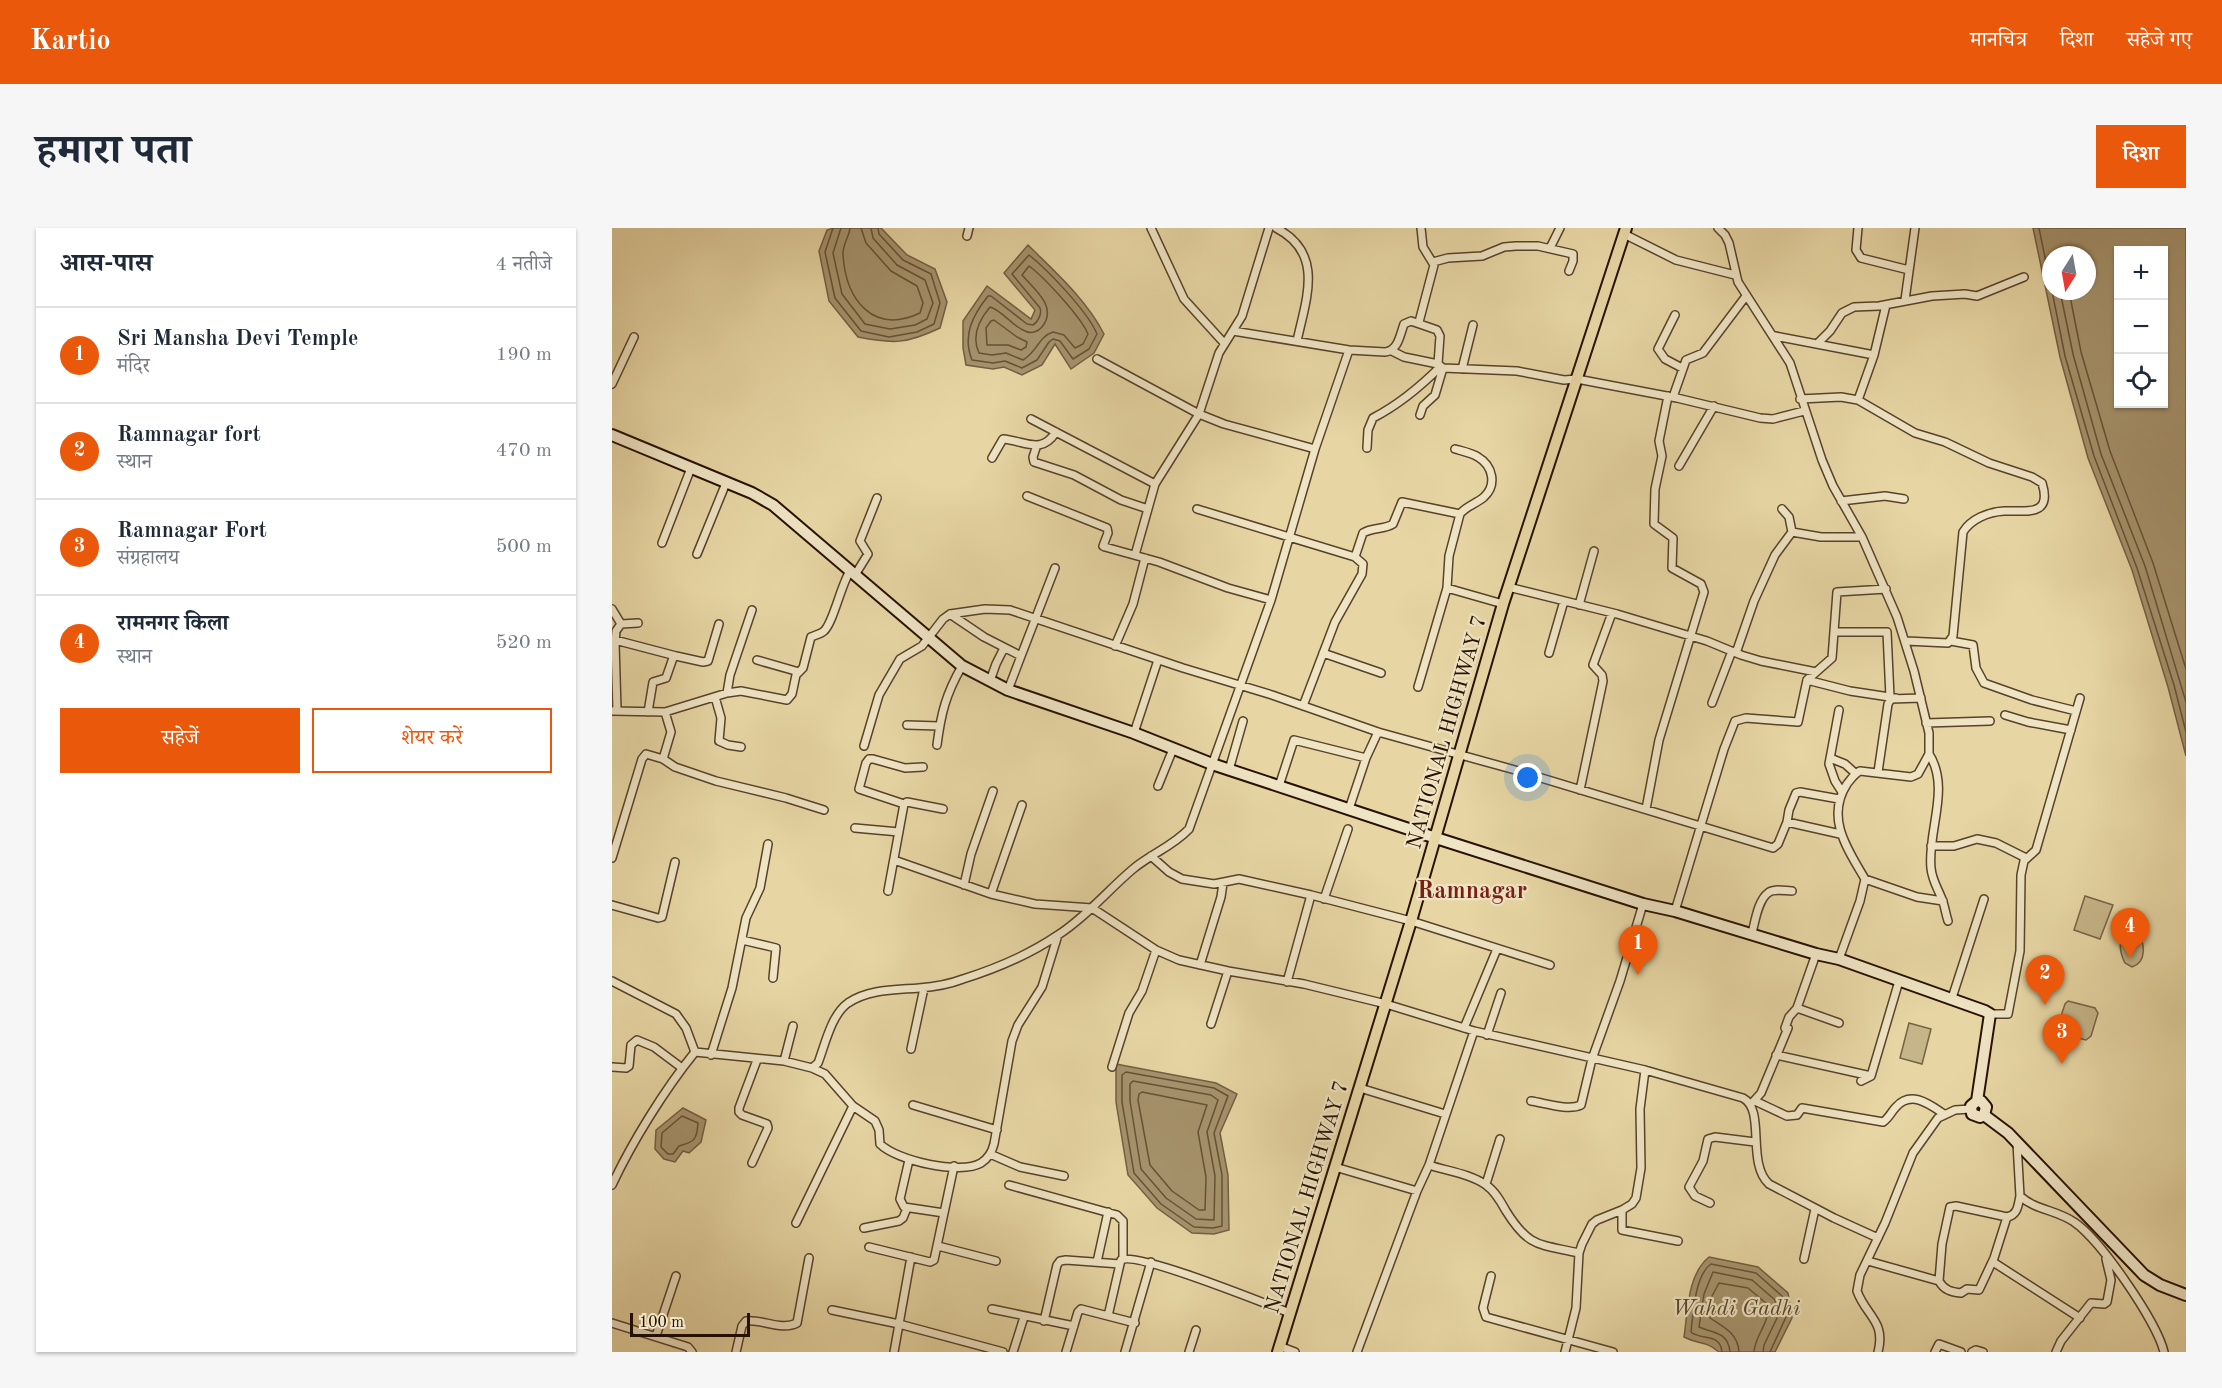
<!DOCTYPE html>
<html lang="hi">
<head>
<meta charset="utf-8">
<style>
	body { margin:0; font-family:"Old Standard TT","Noto Serif Devanagari",serif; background:#f6f6f7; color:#1f2937 }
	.controls { position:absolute; right:18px; top:18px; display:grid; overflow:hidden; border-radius:0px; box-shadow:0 2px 4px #0004 }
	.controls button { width:54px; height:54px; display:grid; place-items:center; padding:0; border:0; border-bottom:2px solid #e0e1e3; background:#fff; color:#1f2937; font:30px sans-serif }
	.compass { position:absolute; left:1430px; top:18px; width:54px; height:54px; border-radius:50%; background:#fff; box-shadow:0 2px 4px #0004; rotate:191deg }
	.scale { position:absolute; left:18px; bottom:15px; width:120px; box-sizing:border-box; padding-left:6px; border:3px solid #271101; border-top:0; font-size:16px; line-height:21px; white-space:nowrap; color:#271101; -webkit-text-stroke:4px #efe4c4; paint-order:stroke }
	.you { position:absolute; left:916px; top:550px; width:21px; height:21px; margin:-15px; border:4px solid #fff; border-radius:50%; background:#1a73e8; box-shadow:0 0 0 9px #1a73e833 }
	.badge { display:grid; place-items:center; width:39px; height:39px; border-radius:50%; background:#ea580c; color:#fff; font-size:20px; font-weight:700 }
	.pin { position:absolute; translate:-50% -50px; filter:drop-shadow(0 2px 3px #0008) }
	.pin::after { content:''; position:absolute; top:32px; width:21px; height:18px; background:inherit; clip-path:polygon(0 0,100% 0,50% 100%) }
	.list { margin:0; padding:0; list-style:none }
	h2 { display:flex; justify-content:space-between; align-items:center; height:78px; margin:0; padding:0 24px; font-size:26px }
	h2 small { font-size:20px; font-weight:400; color:#747a83 }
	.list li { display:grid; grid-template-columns:39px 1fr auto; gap:18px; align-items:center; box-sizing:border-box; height:96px; padding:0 24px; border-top:2px solid #e0e1e3 }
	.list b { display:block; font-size:22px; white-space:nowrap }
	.list p { margin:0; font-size:20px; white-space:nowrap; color:#747a83 }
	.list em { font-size:20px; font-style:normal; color:#747a83 }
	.actions { display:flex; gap:12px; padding:18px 24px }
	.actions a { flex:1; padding:14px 0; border:2px solid #ea580c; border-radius:0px; text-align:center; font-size:21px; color:#ea580c }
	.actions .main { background:#ea580c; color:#fff }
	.icon { flex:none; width:33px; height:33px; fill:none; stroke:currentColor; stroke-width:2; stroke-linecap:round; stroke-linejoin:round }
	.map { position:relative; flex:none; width:1574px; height:1124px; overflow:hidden; border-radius:0px }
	header { display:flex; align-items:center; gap:36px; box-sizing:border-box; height:84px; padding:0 30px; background:#ea580c; color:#fff }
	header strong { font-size:28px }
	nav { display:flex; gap:33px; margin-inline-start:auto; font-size:21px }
	.intro { display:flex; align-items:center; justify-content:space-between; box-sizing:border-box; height:144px; padding:0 36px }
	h1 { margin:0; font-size:42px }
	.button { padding:15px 27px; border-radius:0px; background:#ea580c; color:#fff; font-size:21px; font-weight:700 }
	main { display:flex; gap:36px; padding:0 36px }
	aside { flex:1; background:#fff; border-radius:0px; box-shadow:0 2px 4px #0004 }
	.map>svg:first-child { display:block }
</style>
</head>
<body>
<header>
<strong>Kartio</strong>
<nav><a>मानचित्र</a><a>दिशा</a><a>सहेजे गए</a></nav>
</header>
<div class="intro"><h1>हमारा पता</h1><a class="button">दिशा</a></div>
<main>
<aside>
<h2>आस-पास<small>4 नतीजे</small></h2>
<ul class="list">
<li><span class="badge">1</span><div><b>Sri Mansha Devi Temple</b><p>मंदिर</p></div><em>190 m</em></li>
<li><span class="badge">2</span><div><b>Ramnagar fort</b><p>स्थान</p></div><em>470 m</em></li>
<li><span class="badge">3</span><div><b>Ramnagar Fort</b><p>संग्रहालय</p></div><em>500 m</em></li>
<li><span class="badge">4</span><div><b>रामनगर किला</b><p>स्थान</p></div><em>520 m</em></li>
</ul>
<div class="actions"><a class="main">सहेजें</a><a>शेयर करें</a></div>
</aside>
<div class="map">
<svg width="1574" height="1124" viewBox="0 0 1574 1124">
	<rect width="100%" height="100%" fill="#e7d6a4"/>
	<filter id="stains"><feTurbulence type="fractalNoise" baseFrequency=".00333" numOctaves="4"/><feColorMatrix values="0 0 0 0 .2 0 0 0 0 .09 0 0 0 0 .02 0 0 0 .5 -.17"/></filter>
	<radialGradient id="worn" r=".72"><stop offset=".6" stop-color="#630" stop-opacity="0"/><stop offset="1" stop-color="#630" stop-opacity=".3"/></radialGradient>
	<path fill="#c6b588" stroke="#766344" stroke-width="1.5" d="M 1473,668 L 1501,677 L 1488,711 L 1462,702 Z
		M 1516,702 L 1526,705 C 1533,716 1535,734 1520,739 L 1513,735 C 1507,723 1505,711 1516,702 Z
		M 1456,773 L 1483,780 L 1486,785 L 1479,808 L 1474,812 L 1450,806 L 1445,800 L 1453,776 Z
		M 1297,795 L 1319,801 L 1310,836 L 1288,830 Z"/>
	<path fill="#a6936d" stroke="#735f42" stroke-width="1.5" fill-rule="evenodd" d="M 222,0 L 269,0 L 295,27 L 323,41 L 335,74 L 328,100 C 294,116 282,116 246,109 L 217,73 L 207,23 L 215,2 Z
		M 1421,0 L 1574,0 L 1574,528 L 1556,459 L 1520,342 L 1476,230 L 1448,129 ZM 1506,22 L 1552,22 L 1552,176 L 1506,176 ZM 1439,27 L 1475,27 L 1475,63 L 1439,63 Z
		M 416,17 C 443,44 474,71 492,106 L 482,125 L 459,141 L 443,116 L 430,137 L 410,147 L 392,139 L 381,141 L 354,137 L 351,120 L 351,93 L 375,58 L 419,91 L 423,82 L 392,45 Z
		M 504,836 L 604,855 L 625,866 L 608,905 L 616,947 L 617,1002 L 602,1006 L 580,1005 L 545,980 L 516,947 L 504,874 Z
		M 71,880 L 94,892 L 89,914 L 77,925 L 71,923 L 63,934 L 52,931 L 43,921 L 44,902 Z
		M 1097,1029 L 1146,1039 L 1176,1065 L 1180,1090 L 1163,1124 L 1107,1124 C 1093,1112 1087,1117 1072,1109 C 1076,1083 1075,1047 1097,1029 Z"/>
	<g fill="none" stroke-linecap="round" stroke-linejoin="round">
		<path stroke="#665237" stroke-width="1.5" d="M 221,0 L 213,24 L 223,70 L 249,103 L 277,109 L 305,104 L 322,96 L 328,75 L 319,46 L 291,32 L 267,6 L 266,0
			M 229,0 L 221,25 L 230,66 L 253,96 L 278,101 L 303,97 L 315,91 L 321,75 L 313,52 L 285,37 L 261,10 L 259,0
			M 238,0 C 237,9 230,18 231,27 C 234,72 261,107 308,85 L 311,75 L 305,58 L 279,43 L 254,15 L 249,0
			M 1427,0 L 1439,59
			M 417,27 C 436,42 476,84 485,106 L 477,121 L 461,131 L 448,113 L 441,111 L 437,114 L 425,132 L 410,140 L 393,133 L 381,135 L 360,132 C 350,107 361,87 376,68 L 379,68 L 415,96 L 421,97 C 426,94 430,86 428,80 L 400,46 Z
			M 417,38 C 432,49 469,89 476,106 L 471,116 L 463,120 L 452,107 L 441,104 C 426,109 426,123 411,132 L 394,125 L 380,127 L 367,125 C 359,108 367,92 378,79 C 391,83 400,98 413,103 C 419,106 426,104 430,99 C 446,79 423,62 410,47 Z
			M 1440,63 L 1453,128 L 1482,228 L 1525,340 L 1562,457 L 1574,504
			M 1448,63 L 1461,126 L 1489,226 L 1533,338 L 1574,474
			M 1457,63 L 1469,124 L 1498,223 L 1541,335 L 1574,441
			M 382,92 L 405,109 L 415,114 L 414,119 L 409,122 L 396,117 L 375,117 L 374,100 L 379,93 Z
			M 514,844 L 602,860 L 616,868 L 602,905 L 610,947 L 610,998 L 601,1000 L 582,999 L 549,976 L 522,945 L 510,874 L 510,847 Z
			M 521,853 L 599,867 L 606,872 L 595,904 L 603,948 L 602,992 L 584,991 L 554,970 L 529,941 L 518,873 L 518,856 Z
			M 530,864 L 595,877 L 586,904 L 594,949 L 593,982 L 587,982 L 560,963 L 538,937 L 526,872 L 527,866 Z
			M 70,888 L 86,895 C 85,912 82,914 67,918 L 61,926 L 56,926 L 49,919 L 50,905 Z
			M 1110,1124 C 1108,1104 1089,1113 1079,1104 C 1081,1086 1083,1047 1099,1036 L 1144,1045 L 1170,1068 L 1174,1089 L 1158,1124
			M 1118,1124 C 1116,1103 1100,1105 1087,1099 L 1092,1066 L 1101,1044 L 1140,1052 L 1163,1072 L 1166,1088 L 1152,1117 L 1151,1124
			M 1127,1124 C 1126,1105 1111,1099 1098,1090 L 1100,1068 L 1107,1055 L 1136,1060 L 1155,1076 C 1159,1095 1143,1106 1142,1124"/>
		<g stroke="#57422a" stroke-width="10">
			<path id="street" d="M 539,0 L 572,71 L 612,115
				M 664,0 C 713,25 694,71 685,113
				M 1106,0 L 1113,7 L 1117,15 L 1126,54 L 1178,135 L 1210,232 L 1221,258 L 1250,309 L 1285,389 L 1302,443 L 1317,505 L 1317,526 L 1306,546 L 1299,549 L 1248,543 C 1242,546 1239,551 1235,556 C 1213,590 1236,622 1253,651 L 1248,673 L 1227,731
				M 1246,0 L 1244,22 L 1249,30 L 1297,42
				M 1012,6 L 1064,32 L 1123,47
				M 355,8 L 357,0
				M 938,20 L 948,0
				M 821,34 L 836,30 L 870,28 L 892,19 L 904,18 L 926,18 L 961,26 L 961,33 L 957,43
				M 1293,72 L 1303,0
				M 1063,87 L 1046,121 L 1053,131 L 1070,140
				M 807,94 L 822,37 L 811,19 L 809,0
				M 621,103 L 737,122 L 773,124 C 786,123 788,107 792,96 L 799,93 L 825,102 L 828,108 L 826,136 L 831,140 L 905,143 L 952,152 L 965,151 L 1065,170 L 1148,190 L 1161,191 L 1192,183
				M 1163,108 L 1262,127 L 1246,172
				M 1206,115 L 1218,103 L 1230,85 L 1242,79 L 1267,78 L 1320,68 L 1353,66 L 1365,68 L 1412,49
				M 780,123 L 792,129 L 826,136
				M 1262,127 L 1274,77
				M 485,131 L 587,186 L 612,196 L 703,221
				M 850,141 L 861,97
				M 0,156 L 22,109
				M 1061,169 L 1074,132 L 1091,125 L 1134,68
				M 1188,171 L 1229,169 L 1246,172 L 1303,205 L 1333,214 L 1377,235 L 1420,249 L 1430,255 C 1441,290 1412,282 1392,283 C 1376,284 1359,291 1351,304 L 1341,408 L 1336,415 L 1294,413
				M 808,187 L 811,178 L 823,167 L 831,140
				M 419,191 L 543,256
				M 425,217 L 421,229 L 422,234 L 462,247 L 509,272 L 536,281
				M 755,220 L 756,202 L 761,190 C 786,177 808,159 828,139
				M 380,230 L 391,211 C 414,213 429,227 444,204
				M 1067,238 L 1102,178
				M 415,268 L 495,300 L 496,305 L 491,318 L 493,319 L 547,334 L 616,360 L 659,372
				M 1229,273 L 1273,268 L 1292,271
				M 585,281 L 743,329 L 751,336 L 750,346 L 723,394 L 691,478
				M 1170,281 L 1177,289 L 1180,304 L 1209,309 L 1250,309
				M 50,315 L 79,240
				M 85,326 L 114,255
				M 523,327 L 543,256 L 587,186 L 607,125 L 630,88 L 657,0
				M 743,329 L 751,305 C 761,299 771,302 781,296 L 790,274 L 848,286
				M 243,347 L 256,326 L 248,313 L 265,270
				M 896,359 L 1005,386 L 1095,413 L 1129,427 L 1149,433 L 1204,444
				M 835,360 L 891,376
				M 967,377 L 982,323
				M 0,381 L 9,396
				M 338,386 L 372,409 L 409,428 L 396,462
				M 1222,404 L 1275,404 L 1278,469
				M 3,412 L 64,428
				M 1339,413 L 1361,417 L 1364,440 L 1372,455 L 1420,472 L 1464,483
				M 503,418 L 521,376 L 533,330
				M 711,425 L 769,445
				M 937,425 L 952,373
				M 1124,425 L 1142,373 L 1163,327 L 1180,304
				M 409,428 L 443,340
				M 145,432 L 187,444
				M 1195,452 L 1220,430 L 1225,364 L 1274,361
				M 378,453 L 384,436 L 392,420
				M 806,459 L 835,360 L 837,328 L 848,286 C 854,278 864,276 872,269 C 885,257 881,238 866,229 C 860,225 850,223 843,221
				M 115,465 L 118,447 L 140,382
				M 103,469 L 109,490 L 107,513 L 116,517 L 129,519
				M 1100,475 L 1120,423
				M 5,482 L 3,415 L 4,403 L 9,396 L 26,395
				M 1227,482 L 1217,536 L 1223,553 L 1230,564
				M 0,483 L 53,484 L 115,465 L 129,463 L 175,472 L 180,466 L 184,447 L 191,440 L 199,409 C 203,407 209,406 212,403 C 221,395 229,357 238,343
				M 36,484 L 41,454 L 54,450 L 61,430 L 64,428 L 91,434 L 96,433 L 107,396
				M 1393,487 L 1416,494 L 1459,502
				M 1314,495 L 1378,493
				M 295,497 L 327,498
				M 522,505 L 546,432
				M 325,517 C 329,485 334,466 350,438
				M 252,518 L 267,467 L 288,431 L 310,418 L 331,391 L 338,386 L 373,381 L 398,382 L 571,440 L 660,467 L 766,504 L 903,542 L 1161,620 L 1166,616 L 1175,594 L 1228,606
				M 1317,526 C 1339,560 1315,604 1319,640 C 1320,653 1327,662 1331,674 C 1333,680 1334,687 1336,693
				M 1218,530 L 1233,536 L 1243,545
				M 51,531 L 59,504 L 53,484
				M 617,542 L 631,493
				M 1266,544 L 1276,476 L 1279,471 L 1309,470
				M 546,558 L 561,521
				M 667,558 L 682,512 L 754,530
				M 968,562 L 991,453 L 990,447 L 981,437 L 1000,385
				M 292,576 L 247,561 L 254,535 L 257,531 L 261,531 L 293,540 L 311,539
				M 737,581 L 754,530 L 766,504
				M 1034,581 L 1047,512 L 1092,364 L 1089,356 L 1060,340 L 1061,310 L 1042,296 L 1043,261 L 1050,228 L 1047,213 L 1056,168
				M 1175,594 L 1177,582 L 1184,565 L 1188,564 L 1227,571
				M 243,600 L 287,604
				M 1319,618 L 1342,618 L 1365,611 L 1384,615 L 1414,630
				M 539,628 L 557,644 L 570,651 L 602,656 L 627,651 L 699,667 L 799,693 L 938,737
				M 0,630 L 30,531 L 34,526 L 51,531 L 63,539 L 104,553 L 174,570 L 212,582
				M 282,632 L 379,666 L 423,676 L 480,680 L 544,722 L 567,732 L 616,743 L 692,756 L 774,776 L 862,803 L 1033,842 L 1131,870 C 1154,882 1134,935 1157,956 L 1222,990 L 1266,1010
				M 1253,651 L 1305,669 L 1331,673
				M 352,657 L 359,626 L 381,563
				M 276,663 L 292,576 L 295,574 L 331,581
				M 379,666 L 410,577
				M 712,671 L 736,601
				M 0,677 L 46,690 L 50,689 L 63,634
				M 1063,683 L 1112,521 L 1123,493 L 1134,490 L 1186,494 L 1195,452 L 1238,463 L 1284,470
				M 1140,705 C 1143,694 1146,672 1156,665 C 1161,660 1173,663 1180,663
				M 130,712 L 164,720 L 161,750
				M 588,737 L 609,669 L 611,655
				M 0,753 L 64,786 L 74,800 L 83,824 C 53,861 20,914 0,957
				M 675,754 L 699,667
				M 1340,770 L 1372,671
				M 1185,780 L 1227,795
				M 1378,786 L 1396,786 L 1408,723 L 1409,647 L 1412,633 L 1424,622 L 1468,470
				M 599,796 L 616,743
				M 852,800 L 885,721
				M 875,807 L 889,765
				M 299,821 L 312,760
				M 83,824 L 172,833 L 200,840 L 206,835 C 213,817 219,787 236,775 C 257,761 283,762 307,760 C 321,759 338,756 351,751 C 383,741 418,726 446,707 C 474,689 496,662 521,641 C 539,626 561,618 577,601 L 659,372 L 703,221 L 737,122
				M 99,827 L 120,760 L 134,690 L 148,660 L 156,616
				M 1164,827 L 1259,848
				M 172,833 L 181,798
				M 0,839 L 14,840 L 17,838 L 19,817 L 25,812 L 42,819 L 70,840
				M 500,839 L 517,785 L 530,763 L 544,722
				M 200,840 L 213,846 L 241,878 L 263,893 L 267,902 L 268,916 C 285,933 349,947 369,935 C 377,930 380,924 382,916 L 400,813 L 406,797 L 430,759 L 446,707
				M 1249,853 L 1259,848 L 1287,753
				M 748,860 L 833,886
				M 919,873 C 933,875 956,883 969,877 L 980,831 L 1008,753 L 1031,676
				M 1143,873 L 1175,888 L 1185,887 L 1190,880 L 1271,894 C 1277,890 1279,884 1284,879 C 1299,862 1317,876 1332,886
				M 1140,875 L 1149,865 L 1176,800 L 1173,800 L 1177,789 L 1185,780 L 1204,726
				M 301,877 L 385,902
				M 1405,915 L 1408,968 C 1423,982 1445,982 1462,994 C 1488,1011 1545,1094 1552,1124
				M 378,926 L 408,939 L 452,948
				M 297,932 L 288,971 L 292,979 L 332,985
				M 140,935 L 156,900 L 155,896 L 130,887 L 127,884 L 127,880 L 145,832
				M 817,937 C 835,943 859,946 874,957 C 883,963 889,974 894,983 C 917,1020 927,1016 967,1025
				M 723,939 L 805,963
				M 874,956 L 888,911
				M 397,957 L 505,987 L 511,993 L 511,1030
				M 1098,975 L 1083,968 L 1077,959 L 1091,933 L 1096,911 L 1103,909 L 1143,914
				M 1010,982 L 1010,1002 L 1066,1013
				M 1395,989 L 1382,1030 L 1367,1062 L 1355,1061 L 1349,1065 C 1339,1064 1332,1062 1327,1053 L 1330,1016 L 1338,979 L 1344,978 L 1395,989 C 1406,987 1406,977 1408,968
				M 184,995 L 241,878
				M 252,1000 L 287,993 L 291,990 L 295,980
				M 326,1018 L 384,1033
				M 257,1019 L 318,1034 L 322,1032 L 342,938
				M 1192,1031 L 1203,981
				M 1256,1033 L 1327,1053
				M 485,1034 L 496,984
				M 1381,1034 L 1468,1090
				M 879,1048 L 871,1080 L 874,1089 L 1001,1124
				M 380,1081 L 462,1098
				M 220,1082 L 287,1096 L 391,1124
				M 496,1088 L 508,1036 L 509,1032 C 524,1023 654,1076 678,1085
				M 432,1093 L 445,1037 L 448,1033 L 454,1032 L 508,1036
				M 0,1095 L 76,1119 L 80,1124
				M 44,1108 L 64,1048
				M 667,1118 L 683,1124
				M 124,1124 L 130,1098 L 134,1093 C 151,1091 169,1103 185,1095 L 197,1030
				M 282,1124 L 299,1029
				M 401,1124 L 412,1089
				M 454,1124 L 466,1084 L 469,1081 L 523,1095
				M 513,1124 L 539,1034
				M 577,1124 L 584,1102
				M 745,1124 L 805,963 L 817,937 L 862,803
				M 953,1124 L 964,1080 L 967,1025 L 970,1016 L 980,996 L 985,992 L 1010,982 L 1020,976 L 1024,970 L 1029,940 L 1028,881 L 1033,842
				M 1266,1124 C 1274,1093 1254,1088 1245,1063 L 1248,1047 L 1273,995 L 1301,925 L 1326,890 L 1343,882 L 1358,881
				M 1323,1124 L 1327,1116 L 1349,1124
				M 1360,1124 L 1364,1122 L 1371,1124
				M 1444,1124 L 1449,1113 L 1479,1075 L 1492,1076 L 1495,1074 L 1499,1052 L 1494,1031"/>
		</g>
		<g stroke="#271101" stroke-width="14">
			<path id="secondary" d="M 0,207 L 140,265 L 161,277 L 350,438 L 396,462 L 522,505 L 600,536 L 824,610 L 1031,676 L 1063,683 L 1204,726 L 1227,731 L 1373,783 L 1378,786 L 1365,873 L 1359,878 L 1360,886 L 1368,889 L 1372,887 L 1374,879 L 1369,873 L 1365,873
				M 1372,887 L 1396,905 L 1532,1047 L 1548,1057 L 1574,1067"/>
		</g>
		<g stroke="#271101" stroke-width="14">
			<path id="primary" d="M 666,1124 L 799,693 L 891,376 L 1014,0"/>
		</g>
		<use href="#street" stroke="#efe4c4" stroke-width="7"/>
		<use href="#secondary" stroke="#efe4c4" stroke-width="10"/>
		<use href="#primary" stroke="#e7d6a4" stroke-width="10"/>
	</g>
	<g text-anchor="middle" stroke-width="4.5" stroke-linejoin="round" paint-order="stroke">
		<g font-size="21" fill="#271101" stroke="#efe4c4">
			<text transform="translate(834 504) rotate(-74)" y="7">NATIONAL HIGHWAY 7</text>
			<text transform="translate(694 969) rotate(-73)" y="7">NATIONAL HIGHWAY 7</text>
		</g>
		<g font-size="22" font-style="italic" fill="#5a452c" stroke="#efe4c4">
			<text x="1124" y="1087">Wahdi Gadhi</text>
		</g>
		<g font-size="24" font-weight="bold" fill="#7a1f14" stroke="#efe4c4">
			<text x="860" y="670">Ramnagar</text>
		</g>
	</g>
	<rect width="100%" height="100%" filter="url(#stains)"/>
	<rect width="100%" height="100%" fill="url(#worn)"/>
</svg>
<div class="controls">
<button>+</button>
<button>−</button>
<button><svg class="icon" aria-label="locate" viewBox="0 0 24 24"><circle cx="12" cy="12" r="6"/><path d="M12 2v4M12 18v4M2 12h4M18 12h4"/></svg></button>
</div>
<svg class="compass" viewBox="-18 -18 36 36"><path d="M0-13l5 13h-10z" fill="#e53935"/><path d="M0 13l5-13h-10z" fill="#747a83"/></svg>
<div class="scale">100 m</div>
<div class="you"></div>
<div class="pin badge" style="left:1026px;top:747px">1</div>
<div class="pin badge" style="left:1433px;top:777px">2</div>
<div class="pin badge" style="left:1450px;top:836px">3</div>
<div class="pin badge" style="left:1518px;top:730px">4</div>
</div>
</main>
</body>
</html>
